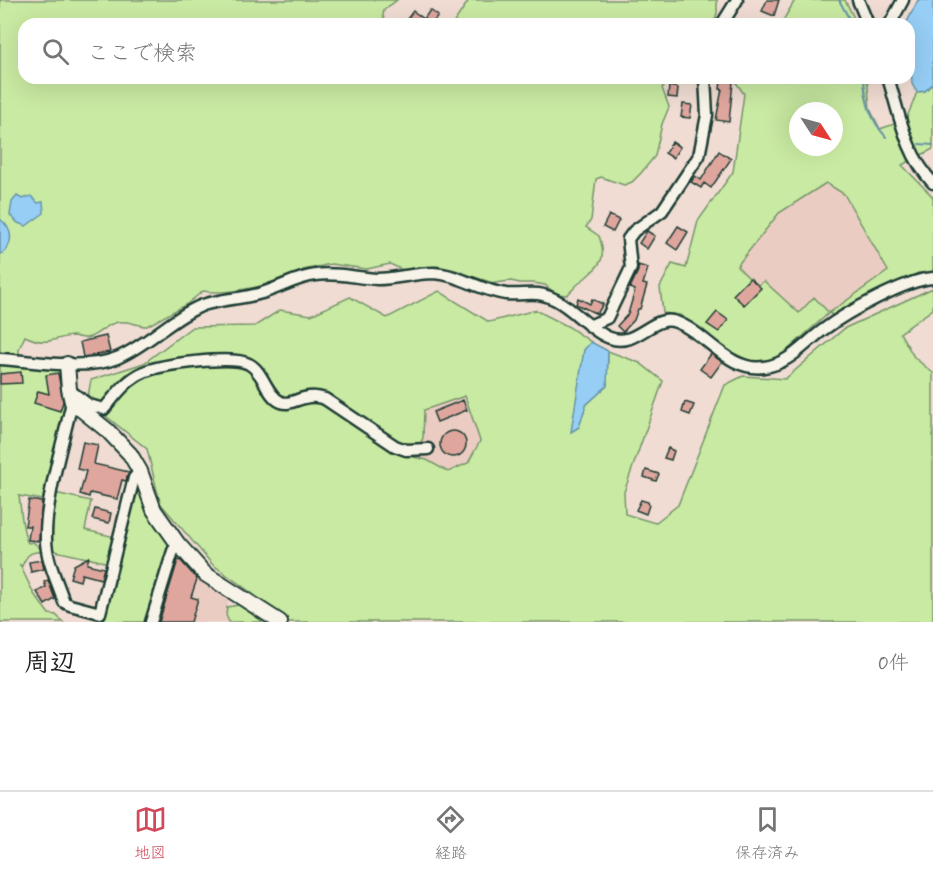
<!DOCTYPE html>
<html lang="ja">
<head>
<meta charset="utf-8">
<style>
	body { margin:0; font-family:Mynerve,"Klee One",sans-serif; background:#f6f6f6; color:#222 }
	.compass { position:absolute; left:789px; top:102px; width:54px; height:54px; border-radius:50%; background:#fff; box-shadow:0 6px 24px #0002; rotate:126deg }
	.list { margin:0; padding:0; list-style:none }
	h2 { display:flex; justify-content:space-between; align-items:center; height:78px; margin:0; padding:0 24px; font-size:26px }
	h2 small { font-size:20px; font-weight:400; color:#767676 }
	.icon { flex:none; width:33px; height:33px; fill:none; stroke:currentColor; stroke-width:2; stroke-linecap:round; stroke-linejoin:round }
	.map { position:relative; flex:none; width:933px; height:622px; overflow:hidden }
	.search { position:absolute; background:#fff; box-shadow:0 6px 24px #0002; left:18px; right:18px; top:18px; height:66px; display:flex; align-items:center; gap:15px; box-sizing:border-box; padding:0 21px; border-radius:18px; color:#767676; font-size:22px }
	.sheet { height:168px; background:#fff }
	nav { display:flex; justify-content:space-around; align-items:center; box-sizing:border-box; height:84px; border-top:2px solid #e0e0e0; background:#fff; font-size:16px; color:#767676 }
	nav a { display:grid; justify-items:center; gap:3px }
	nav .on { color:#d1495b }
	.map>svg:first-child { display:block }
</style>
</head>
<body>
<div class="map">
<svg width="933" height="622" viewBox="0 0 933 622">
	<rect width="100%" height="100%" fill="#f0dcd2"/>
	<filter id="ink" filterUnits="userSpaceOnUse"><feTurbulence type="fractalNoise" baseFrequency=".0167" numOctaves="2"/><feDisplacementMap in="SourceGraphic" scale="12" xChannelSelector="R" yChannelSelector="G"/><feConvolveMatrix kernelMatrix="1 2 1 2 8 2 1 2 1" color-interpolation-filters="sRGB"/></filter>
	<g filter="url(#ink)">
		<path fill="#ebccc2" d="M 826,183 L 844,194 L 888,271 L 829,313 L 799,313 L 764,281 L 757,286 L 737,266 L 779,213 Z
			M 465,396 L 480,441 L 468,463 L 449,472 L 427,460 L 413,457 L 423,438 L 424,410 Z
			M 176,551 L 229,596 L 226,615 L 229,622 L 153,622 Z"/>
		<path fill="#c9eaa2" stroke="#74946b" stroke-width="1.5" fill-rule="evenodd" d="M 0,0 L 397,0 L 384,10 L 383,16 L 387,24 L 24,24 L 24,78 L 694,78 L 690,81 L 669,81 L 662,88 L 669,107 L 662,124 L 655,156 L 641,173 L 632,182 L 624,185 L 601,177 L 596,179 L 591,220 L 586,227 L 599,236 C 607,258 601,265 585,278 C 578,283 573,290 567,295 L 556,294 L 545,285 L 534,283 L 520,283 L 511,281 L 494,283 L 437,266 L 407,272 L 390,264 L 367,269 L 331,264 L 303,270 L 291,279 L 275,285 L 270,283 C 254,289 220,294 203,291 L 187,304 L 147,326 C 139,327 130,320 119,322 C 107,323 101,333 90,337 C 84,340 78,336 72,336 C 51,338 48,347 25,336 L 19,349 L 19,364 L 64,368 C 64,378 66,388 66,398 C 66,407 56,446 53,454 L 55,456 L 51,476 L 48,477 L 43,500 L 19,496 C 21,507 22,534 28,543 L 33,542 L 41,549 L 40,552 C 29,551 26,557 22,566 L 20,565 L 34,594 L 49,614 L 56,615 L 63,622 L 0,622 Z
			M 469,0 L 717,0 L 717,13 L 714,24 L 453,24 Z
			M 795,0 L 845,0 L 857,24 L 781,24 Z
			M 733,78 L 867,78 L 870,109 L 880,129 L 906,120 L 917,92 L 925,91 L 933,83 L 933,149 L 902,165 L 933,197 L 933,272 L 918,273 L 834,316 L 829,313 L 774,362 L 754,363 L 729,351 L 680,315 L 663,313 L 660,287 L 672,264 L 686,268 L 698,221 L 733,172 L 744,94 ZM 798,111 L 834,111 L 834,147 L 798,147 ZM 826,183 L 844,194 L 888,271 L 829,313 L 814,297 L 799,313 L 764,281 L 757,286 L 737,266 L 779,213 Z
			M 933,288 L 933,309 L 900,333 L 914,357 L 933,373 L 933,622 L 269,622 L 275,610 L 212,564 L 160,503 L 147,449 L 87,401 L 91,380 L 144,363 L 192,327 L 255,326 L 280,310 L 311,315 L 350,297 L 387,318 L 439,291 L 489,322 L 536,310 L 569,327 L 591,342 L 584,350 L 572,431 L 579,427 L 586,405 L 607,386 L 608,351 L 640,363 L 663,381 L 624,492 L 625,514 L 655,523 L 678,505 L 725,385 L 743,376 L 785,379 L 845,328 ZM 465,396 L 480,441 L 468,463 L 448,472 L 427,460 L 413,457 L 423,438 L 424,410 Z
			M 135,485 L 141,485 L 173,543 L 147,622 L 102,622 Z
			M 55,493 L 91,501 L 85,530 L 115,537 L 109,563 L 51,550 L 51,536 Z
			M 239,605 L 263,622 L 229,622 L 226,615 L 227,607 Z"/>
		<path fill="#96cef5" stroke="#6694a8" stroke-width="1.5" d="M 918,0 L 933,0 L 933,83 L 925,91 L 917,92 L 912,84 L 909,24 L 906,24 Z
			M 17,196 L 22,199 L 31,196 L 38,203 L 43,202 L 44,213 L 26,226 L 18,223 L 10,215 L 12,202 Z
			M 0,219 C 13,229 15,245 0,255 Z
			M 591,342 L 608,351 L 607,386 L 586,405 L 579,427 L 571,432 L 584,350 Z"/>
		<g fill="none" stroke-linecap="round" stroke-linejoin="round">
			<path stroke="#6694a8" stroke-width="2" d="M 839,0 L 852,24
				M 864,78 C 865,101 870,119 886,137
				M 919,144 L 933,145"/>
		</g>
		<path fill="#dfa69e" stroke="#1f3d34" stroke-width="1.5" d="M 767,0 L 779,0 L 774,16 L 762,11 Z
			M 430,10 L 438,16 L 432,24 L 414,24 L 407,19 L 413,11 L 424,19 Z
			M 721,80 L 733,82 L 729,122 L 716,120 L 722,89 L 720,89 Z
			M 669,86 L 678,88 L 677,98 L 668,97 Z
			M 683,104 L 692,105 L 690,118 L 681,117 Z
			M 672,142 L 680,147 L 673,158 L 665,153 Z
			M 719,151 L 731,159 L 711,188 L 704,183 L 701,188 L 691,182 L 695,176 L 701,180 Z
			M 609,215 L 619,220 L 613,232 L 603,227 Z
			M 678,226 L 688,232 L 677,250 L 667,243 Z
			M 647,231 L 655,236 L 647,249 L 639,243 Z
			M 638,265 L 648,268 L 643,284 L 647,285 L 640,309 L 638,309 L 634,320 L 623,332 L 617,326 L 628,314 L 635,290 L 630,288 L 638,271 Z
			M 750,278 L 761,288 L 744,305 L 733,295 Z
			M 578,298 L 590,304 L 592,299 L 603,304 L 597,314 L 576,304 Z
			M 717,312 L 728,320 L 719,332 L 707,324 Z
			M 106,336 L 110,352 L 83,357 L 80,342 Z
			M 711,354 L 722,362 L 711,377 L 700,369 Z
			M 21,372 L 22,383 L 0,384 L 0,374 Z
			M 58,373 L 63,402 L 60,411 L 34,403 L 38,391 L 49,394 L 46,375 Z
			M 463,400 L 467,410 L 437,422 L 433,412 Z
			M 685,402 L 694,405 L 690,415 L 682,412 Z
			M440 444a13 13 0 1 1 26 0a13 13 0 1 1-26 0Z
			M 83,442 L 98,445 L 94,464 L 129,472 L 126,481 L 122,480 L 117,499 L 90,493 L 89,497 L 80,494 L 86,471 L 77,469 Z
			M 668,448 L 674,451 L 671,460 L 664,458 Z
			M 646,470 L 659,474 L 656,481 L 644,477 Z
			M 29,500 L 42,502 L 39,541 L 28,540 L 30,526 L 25,526 Z
			M 641,500 L 648,502 L 649,505 L 646,514 L 636,510 Z
			M 95,509 L 111,513 L 109,523 L 92,519 Z
			M 89,557 L 87,564 L 104,568 L 101,579 L 82,574 L 80,581 L 70,578 L 74,565 Z
			M 42,560 L 44,569 L 31,572 L 29,562 Z
			M 178,560 L 181,561 L 197,579 L 191,597 L 198,599 L 191,622 L 159,622 Z
			M 48,580 L 55,599 L 45,605 L 37,592 L 46,587 L 44,582 Z"/>
		<g fill="none" stroke-linecap="round" stroke-linejoin="round">
			<g stroke="#1f3d34" stroke-width="15">
				<path id="minor" d="M 858,0 L 868,24
					M 722,24 L 737,0
					M 890,24 L 903,0
					M 888,78 C 900,115 905,153 933,183
					M 591,325 L 607,318 L 631,268 L 628,239 L 634,231 L 662,211 L 699,156 L 707,115 L 705,78
					M 0,359 C 34,361 85,371 117,358 C 148,345 171,318 203,305 C 221,299 240,299 258,294 C 278,289 296,277 316,275 C 336,272 357,278 377,279 C 396,279 414,273 433,273 C 459,274 481,291 506,294 C 527,296 534,289 556,300 C 575,310 591,331 610,338 C 637,348 653,313 676,322 C 707,333 728,372 764,367 C 789,364 804,344 823,330 C 847,312 905,280 933,278
					M 69,390 L 89,405 L 104,409 C 116,395 127,379 144,372 C 162,364 233,355 249,364 C 264,372 266,395 281,402 C 292,407 304,391 325,399 L 395,446 L 406,450 L 428,449
					M 72,402 C 63,443 45,499 46,539 C 46,560 58,583 64,602 L 70,605 L 100,613 L 134,478 L 140,471
					M 151,622 L 173,551 L 178,544"/>
			</g>
			<g stroke="#1f3d34" stroke-width="18">
				<path id="major" d="M 67,364 L 69,389 L 72,402 L 108,431 L 130,454 L 140,471 L 154,510 L 178,544 L 205,574 L 280,622"/>
			</g>
			<use href="#minor" stroke="#f7f3e8" stroke-width="10"/>
			<use href="#major" stroke="#f7f3e8" stroke-width="14"/>
		</g>
	</g>
</svg>
<svg class="compass" viewBox="-18 -18 36 36"><path d="M0-13l5 13h-10z" fill="#e53935"/><path d="M0 13l5-13h-10z" fill="#767676"/></svg>
<div class="search"><svg class="icon" aria-label="search" viewBox="0 0 24 24"><circle cx="10" cy="10" r="6"/><path d="M15 15l6 6"/></svg>ここで検索</div>
</div>
<section class="sheet">
<h2>周辺<small>0件</small></h2>
<ul class="list">
</ul>
</section>
<nav>
<a class="on"><svg class="icon" aria-label="map" viewBox="0 0 24 24"><path d="M3 6l6-2 6 2 6-2v14l-6 2-6-2-6 2zM9 4v14M15 6v14"/></svg>地図</a>
<a><svg class="icon" aria-label="directions" viewBox="0 0 24 24"><path d="M12 3l9 9-9 9-9-9zM9 14v-3h6M13 9l2 2-2 2"/></svg>経路</a>
<a><svg class="icon" aria-label="saved" viewBox="0 0 24 24"><path d="M7 4h10v16l-5-4-5 4z"/></svg>保存済み</a>
</nav>
</body>
</html>
